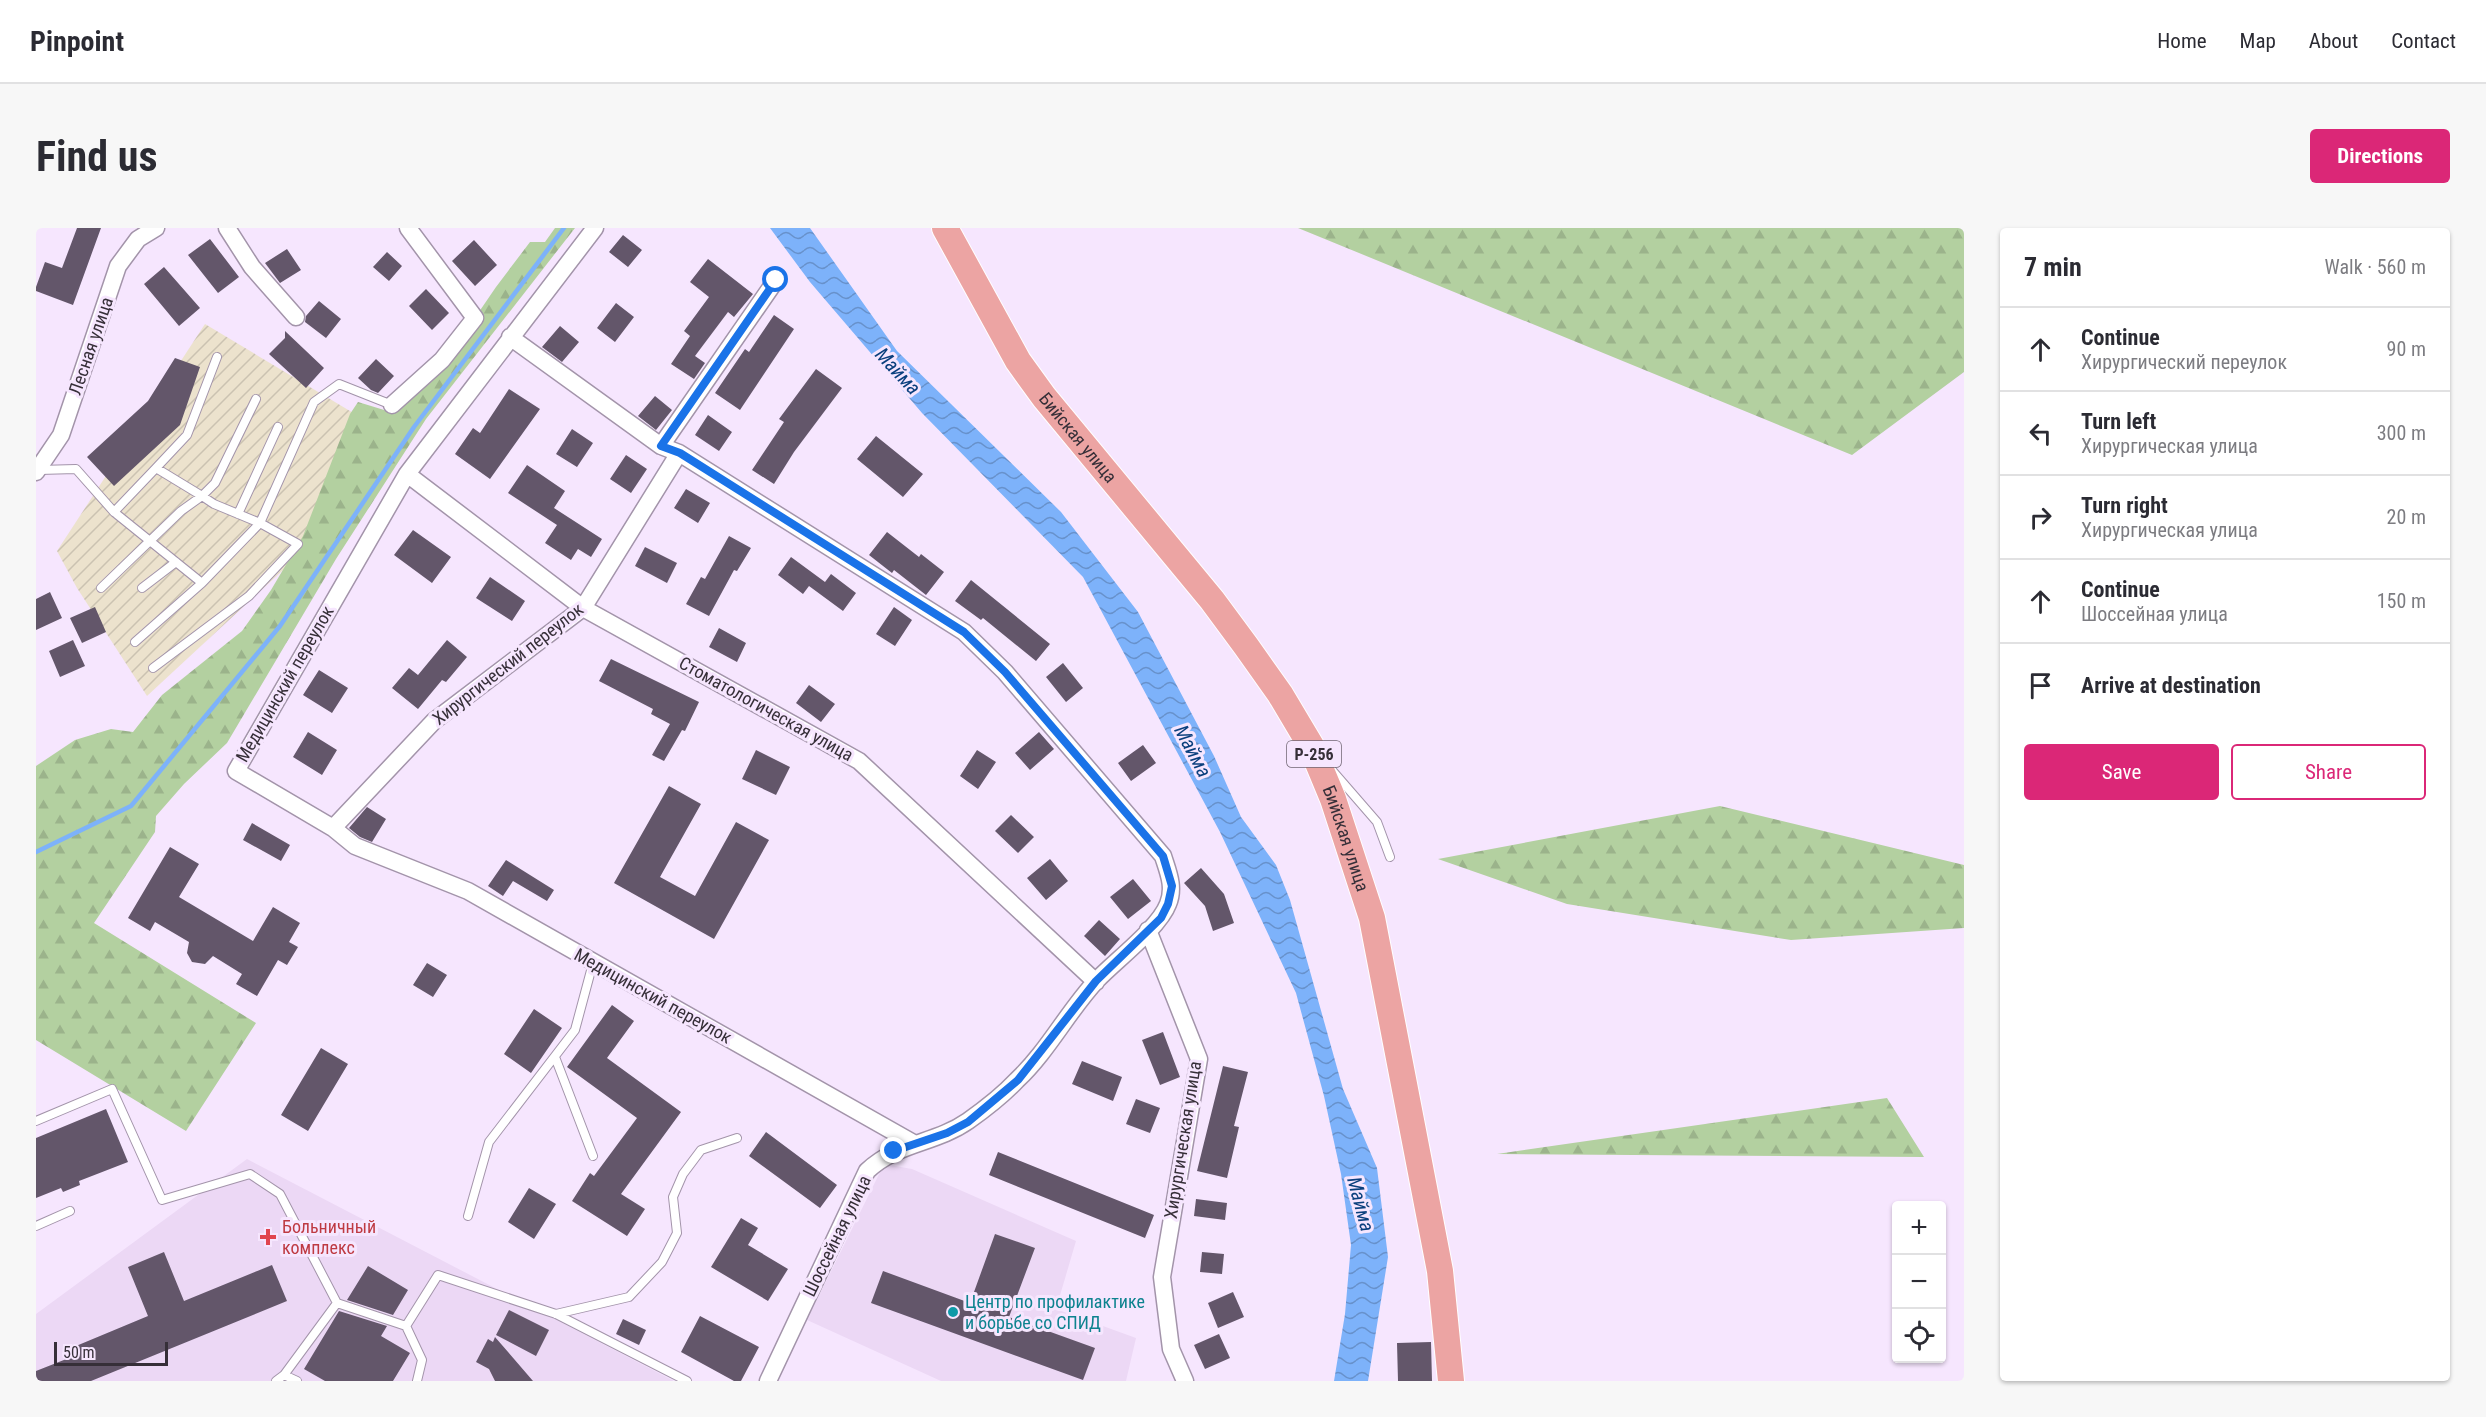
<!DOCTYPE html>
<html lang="en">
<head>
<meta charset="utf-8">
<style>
	body { margin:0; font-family:"Roboto Condensed",sans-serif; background:#f7f7f7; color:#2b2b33 }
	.controls { position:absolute; right:18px; bottom:18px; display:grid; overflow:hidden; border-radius:6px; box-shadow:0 2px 4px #0004 }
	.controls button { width:54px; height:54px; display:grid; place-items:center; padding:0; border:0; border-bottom:2px solid #e1e1e2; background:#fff; color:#2b2b33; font:30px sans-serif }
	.scale { position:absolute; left:18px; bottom:15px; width:114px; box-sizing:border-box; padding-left:6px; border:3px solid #362f38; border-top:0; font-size:16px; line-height:21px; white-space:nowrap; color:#362f38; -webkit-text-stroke:4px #f6e6fe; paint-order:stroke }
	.stop { position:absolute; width:18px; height:18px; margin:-14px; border:4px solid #1a73e8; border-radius:50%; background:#fff }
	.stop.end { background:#1a73e8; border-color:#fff; box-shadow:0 2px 6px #0008 }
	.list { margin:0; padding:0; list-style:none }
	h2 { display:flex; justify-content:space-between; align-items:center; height:78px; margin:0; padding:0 24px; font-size:26px }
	h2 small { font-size:20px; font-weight:400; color:#7c7c81 }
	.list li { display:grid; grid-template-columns:39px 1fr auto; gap:18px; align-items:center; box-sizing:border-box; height:84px; padding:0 24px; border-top:2px solid #e1e1e2 }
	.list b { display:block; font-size:22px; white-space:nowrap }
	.list p { margin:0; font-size:20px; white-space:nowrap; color:#7c7c81 }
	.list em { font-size:20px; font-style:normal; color:#7c7c81 }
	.actions { display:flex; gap:12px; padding:18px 24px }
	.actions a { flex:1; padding:14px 0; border:2px solid #db2777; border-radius:6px; text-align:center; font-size:21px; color:#db2777 }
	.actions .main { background:#db2777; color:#fff }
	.icon { flex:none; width:33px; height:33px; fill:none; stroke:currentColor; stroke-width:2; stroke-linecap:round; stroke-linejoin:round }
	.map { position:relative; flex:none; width:1928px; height:1153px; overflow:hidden; border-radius:6px }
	header { display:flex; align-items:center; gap:36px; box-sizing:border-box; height:84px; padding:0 30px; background:#fff; border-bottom:2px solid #e1e1e2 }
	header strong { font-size:28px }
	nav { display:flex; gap:33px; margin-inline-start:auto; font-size:21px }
	.intro { display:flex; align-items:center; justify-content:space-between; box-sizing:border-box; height:144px; padding:0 36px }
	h1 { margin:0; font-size:42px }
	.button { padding:15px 27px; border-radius:6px; background:#db2777; color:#fff; font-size:21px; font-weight:700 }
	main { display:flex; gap:36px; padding:0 36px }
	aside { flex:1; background:#fff; border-radius:6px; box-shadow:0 2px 4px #0004 }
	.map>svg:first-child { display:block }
</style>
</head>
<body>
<header>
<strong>Pinpoint</strong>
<nav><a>Home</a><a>Map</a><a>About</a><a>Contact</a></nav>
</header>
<div class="intro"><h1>Find us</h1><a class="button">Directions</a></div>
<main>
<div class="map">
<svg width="1928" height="1153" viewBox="0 0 1928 1153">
	<defs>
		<pattern id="industrial-furrows" width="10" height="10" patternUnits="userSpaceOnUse" patternTransform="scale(1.5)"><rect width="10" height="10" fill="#ece2cd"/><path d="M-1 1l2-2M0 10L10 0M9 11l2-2" fill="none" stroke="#cbc2b1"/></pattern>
		<pattern id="forest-firs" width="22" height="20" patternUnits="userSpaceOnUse" patternTransform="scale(1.5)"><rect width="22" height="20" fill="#b3d0a0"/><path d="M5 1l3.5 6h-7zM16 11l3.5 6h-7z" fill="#9bb38b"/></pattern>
		<pattern id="water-waves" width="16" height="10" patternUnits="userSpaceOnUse" patternTransform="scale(1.5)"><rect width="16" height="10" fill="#7db2fa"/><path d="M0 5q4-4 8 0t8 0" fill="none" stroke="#6791cb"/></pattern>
	</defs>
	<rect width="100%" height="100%" fill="#f6e6fe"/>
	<path fill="#ecd8f5" d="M 211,931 L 638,1153 L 0,1153 L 0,1086 Z
		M 848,936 L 876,941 L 1040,1013 L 1020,1081 L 1100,1110 L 1090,1153 L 905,1153 L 771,1092 Z"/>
	<path fill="url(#industrial-furrows)" d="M 169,96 L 324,189 L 274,317 L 111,468 L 41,360 L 21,323 Z"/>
	<path fill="url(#forest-firs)" d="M 519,0 L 539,0 L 390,191 L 300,331 L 191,515 L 148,556 L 120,588 L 119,604 L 58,695 L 220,795 L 150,903 L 0,812 L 0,538 L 39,512 L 75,501 L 97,504 L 126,467 L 206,403 L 235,362 L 267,308 L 314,186 L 322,174 L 358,185 L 395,154 L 460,59 L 494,14 L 509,14 Z
		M 1262,0 L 1928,0 L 1928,144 L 1816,227 Z
		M 1684,578 L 1928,637 L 1928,700 L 1755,712 L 1531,676 L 1402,631 Z
		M 1851,870 L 1888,929 L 1461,926 Z"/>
	<path fill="url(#water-waves)" d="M 734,0 L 774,0 L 861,123 L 1025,284 L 1102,384 L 1178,528 L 1205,589 L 1240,637 L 1254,672 L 1307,861 L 1341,940 L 1352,1029 L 1332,1153 L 1298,1153 L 1309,1086 L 1315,1017 L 1305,946 L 1288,868 L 1260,765 L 1184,604 L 1047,349 L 886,185 L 774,54 Z"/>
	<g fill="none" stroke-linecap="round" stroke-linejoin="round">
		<path stroke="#7db2fa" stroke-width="4.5" d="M 0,624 L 95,578 L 244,398 L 378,199 L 528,0"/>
	</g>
	<path fill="#63566a" d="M 41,0 L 65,0 L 37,77 L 0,63 L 0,59 L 9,34 L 26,40 Z
		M 587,7 L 606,22 L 592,39 L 573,24 Z
		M 174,11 L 203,49 L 182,65 L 152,27 Z
		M 438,12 L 461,37 L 439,58 L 416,33 Z
		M 251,21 L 265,42 L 244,55 L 229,35 Z
		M 351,24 L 366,38 L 353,53 L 337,39 Z
		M 672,31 L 717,66 L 698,89 L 692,84 L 659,128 L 669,135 L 658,151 L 635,136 L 654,108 L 648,103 L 673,69 L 654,54 Z
		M 128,39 L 164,80 L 143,98 L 108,56 Z
		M 390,61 L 413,85 L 396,102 L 373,78 Z
		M 283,73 L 305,91 L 290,110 L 269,94 L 270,88 Z
		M 580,75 L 598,89 L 579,114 L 561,100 Z
		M 738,87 L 758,101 L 704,182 L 679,165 L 709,121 L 713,124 Z
		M 524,98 L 543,114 L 526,134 L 506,119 Z
		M 249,103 L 288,140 L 270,160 L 233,126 L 249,110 Z
		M 139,130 L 164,139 L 144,197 L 78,258 L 51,229 L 112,173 Z
		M 340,131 L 358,148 L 342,165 L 335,162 L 322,150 Z
		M 780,141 L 806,160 L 758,224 L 738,256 L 716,242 L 748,194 L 743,191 Z
		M 473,161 L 504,181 L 454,251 L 419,226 L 437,200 L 444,205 Z
		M 619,168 L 636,182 L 620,202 L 602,188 Z
		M 672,187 L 696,204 L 683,223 L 659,207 Z
		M 536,201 L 557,215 L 541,239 L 520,226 Z
		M 840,208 L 887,246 L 867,269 L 821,231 Z
		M 590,227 L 611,241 L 595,265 L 574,251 Z
		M 491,237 L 529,263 L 518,280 L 566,311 L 555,329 L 542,321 L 535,332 L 509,315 L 521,297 L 472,265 Z
		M 650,261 L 674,275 L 662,295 L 638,280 Z
		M 377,302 L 415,329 L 396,355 L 358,327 Z
		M 851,304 L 883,329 L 885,326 L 908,344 L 890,367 L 858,342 L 856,345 L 833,327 Z
		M 693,308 L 715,320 L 701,343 L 698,342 L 673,388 L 650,376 L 665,349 L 669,351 Z
		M 609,319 L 641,335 L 631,355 L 599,338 Z
		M 755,329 L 789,354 L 795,346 L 820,365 L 807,383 L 773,358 L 767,366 L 742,347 Z
		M 454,349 L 489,373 L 476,393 L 440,370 Z
		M 935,352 L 1014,416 L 1000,433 L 947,390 L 945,392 L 919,373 Z
		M 14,364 L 26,390 L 0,402 L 0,371 Z
		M 59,379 L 70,404 L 46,415 L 34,390 Z
		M 858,379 L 876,392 L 859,418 L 840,406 Z
		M 683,400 L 710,415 L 701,434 L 673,419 Z
		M 37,412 L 49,438 L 24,449 L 13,423 Z
		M 411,412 L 431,429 L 410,454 L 406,452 L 382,481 L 356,460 L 373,440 L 382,447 Z
		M 575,431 L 663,474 L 649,503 L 646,502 L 628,533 L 616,527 L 634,496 L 615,486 L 617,481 L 563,453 Z
		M 1027,435 L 1047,460 L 1030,474 L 1010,449 Z
		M 283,442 L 312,460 L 296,485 L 267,467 Z
		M 773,457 L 799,476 L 785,494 L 760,475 Z
		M 272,504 L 301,522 L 286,547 L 257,529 Z
		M 1003,504 L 1018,521 L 994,542 L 979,525 Z
		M 1107,517 L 1120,535 L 1095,553 L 1082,535 Z
		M 720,522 L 754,539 L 740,567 L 706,551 Z
		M 941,522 L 960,534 L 942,561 L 924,548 Z
		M 633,558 L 665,576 L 624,649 L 659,668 L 700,594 L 733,612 L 678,711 L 578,655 Z
		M 331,579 L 350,591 L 336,614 L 324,609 L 313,600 Z
		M 975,587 L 998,609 L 982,625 L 959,603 Z
		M 216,595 L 254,617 L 245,633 L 207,612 Z
		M 134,619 L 163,636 L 143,669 L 217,713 L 237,679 L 264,695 L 253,714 L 262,719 L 251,737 L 242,732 L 221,768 L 200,756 L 206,746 L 177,728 L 169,736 L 156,734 L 151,725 L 153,714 L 119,694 L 114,703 L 92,690 Z
		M 1014,631 L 1032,653 L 1010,672 L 991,650 Z
		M 470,632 L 518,662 L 511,673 L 477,653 L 467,668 L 452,658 Z
		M 1165,640 L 1188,666 L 1198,695 L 1177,703 L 1169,678 L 1148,655 Z
		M 1097,651 L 1115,673 L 1092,691 L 1074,669 Z
		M 1063,692 L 1084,711 L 1069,728 L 1048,708 Z
		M 391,735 L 411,747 L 397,769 L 377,757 Z
		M 576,777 L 598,793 L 571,830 L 645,884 L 585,966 L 609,981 L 591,1008 L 536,973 L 554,945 L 558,948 L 601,890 L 531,839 Z
		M 498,781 L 526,800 L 495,845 L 468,826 Z
		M 1127,804 L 1144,849 L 1124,857 L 1106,812 Z
		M 285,820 L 312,836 L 272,903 L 245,887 Z
		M 1046,833 L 1086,849 L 1077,873 L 1036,856 Z
		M 1187,838 L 1212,844 L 1198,898 L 1203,899 L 1191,950 L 1161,943 Z
		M 1100,871 L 1124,880 L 1114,905 L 1090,896 Z
		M 70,881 L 92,934 L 43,953 L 44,957 L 27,964 L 25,960 L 0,970 L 0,910 Z
		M 730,904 L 801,957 L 784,980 L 713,928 Z
		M 962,924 L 1118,987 L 1109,1010 L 953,947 Z
		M 493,960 L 520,976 L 498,1011 L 472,994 Z
		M 1160,971 L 1191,975 L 1189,992 L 1158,988 Z
		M 705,990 L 722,1000 L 712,1017 L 752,1041 L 732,1073 L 675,1039 Z
		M 959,1006 L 999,1020 L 973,1089 L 1059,1120 L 1047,1152 L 835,1075 L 847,1043 L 934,1075 Z
		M 128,1024 L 148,1073 L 236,1037 L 251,1073 L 55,1153 L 0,1153 L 0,1143 L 43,1126 L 40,1118 L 112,1088 L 92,1039 Z
		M 1166,1024 L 1188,1026 L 1186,1046 L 1164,1044 Z
		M 332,1038 L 372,1062 L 357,1087 L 311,1072 Z
		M 1197,1064 L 1208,1089 L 1182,1100 L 1172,1075 Z
		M 473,1082 L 513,1102 L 500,1128 L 460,1107 Z
		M 303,1083 L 351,1098 L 345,1108 L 374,1125 L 357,1153 L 289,1153 L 268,1141 Z
		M 664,1088 L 723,1119 L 705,1153 L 698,1153 L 645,1124 Z
		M 587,1091 L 610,1102 L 603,1117 L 580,1106 Z
		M 1183,1106 L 1194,1130 L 1169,1141 L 1158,1117 Z
		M 459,1109 L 497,1153 L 459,1153 L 453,1141 L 440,1134 L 452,1111 L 457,1114 Z
		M 1395,1114 L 1396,1153 L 1362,1153 L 1361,1115 Z"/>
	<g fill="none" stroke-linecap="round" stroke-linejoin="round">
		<g stroke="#a394aa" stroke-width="10">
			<path id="service" d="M 120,240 L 151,207 L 181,129
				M 3,242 L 40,241 L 78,284 L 166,355 L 224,295 L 262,316 L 213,368 L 117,440
				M 78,284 L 120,240 L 166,268 L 179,255 L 220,171
				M 202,286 L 242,199
				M 65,360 L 145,283 L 166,268 L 178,276 L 224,295 L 278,174 L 303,156 L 356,177
				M 106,360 L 140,334
				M 99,414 L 166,355
				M 1295,541 L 1341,594 L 1354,629
				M 519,829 L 557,928
				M 0,893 L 76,861 L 126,972 L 214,946 L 244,966 L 301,1075
				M 432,988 L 453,914 L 539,802 L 557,735
				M 0,998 L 34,983
				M 520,1086 L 593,1069 L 626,1034 L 641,1005 L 637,969 L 647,946 L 665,922 L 701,910
				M 370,1098 L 402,1047 L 520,1086 L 651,1153
				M 240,1153 L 248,1147
				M 261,1153 L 248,1147 L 301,1075 L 370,1098 L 386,1132 L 381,1153"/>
		</g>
		<g stroke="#a394aa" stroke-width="19">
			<path id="minor" d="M 191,0 L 216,39 L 260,89
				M 559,0 L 371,246 L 200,543 L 297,600 L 319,618 L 432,663 L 879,916
				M 474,109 L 625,218 L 643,225 L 928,404 L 969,444 L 1127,628 C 1132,644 1139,659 1132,676 C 1123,700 1079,733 1061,752 C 1032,783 1012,823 981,852 C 967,867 949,881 932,893 C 899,916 862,914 831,943 L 732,1153
				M 356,177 L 406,132 L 439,90 L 372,0
				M 625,218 L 740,52
				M 0,244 L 25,207 L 82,38 L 102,11 L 120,0
				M 371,246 L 547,380 L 823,533 L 1060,754
				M 297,600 L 398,493 L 547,380 L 643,225
				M 1112,702 L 1163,831 L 1126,1049 L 1135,1121 L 1149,1153"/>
		</g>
		<g stroke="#fff" stroke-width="28">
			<g id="primary">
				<path id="s1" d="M 909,0 L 982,133 L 1008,169 L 1176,372 L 1210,418 L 1244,466 L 1275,518 L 1297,571 L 1336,690 L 1404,1043 L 1415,1153"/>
			</g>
		</g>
		<use href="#service" stroke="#fff" stroke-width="8"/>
		<use href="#minor" stroke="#fff" stroke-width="16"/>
		<use href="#primary" stroke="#eca4a3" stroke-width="26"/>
	</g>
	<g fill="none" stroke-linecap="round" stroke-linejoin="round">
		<path stroke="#1a73e8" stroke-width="8" d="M 740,52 L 625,218 L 644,225 L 928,404 L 969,444 L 1127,628 L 1136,658 L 1132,676 L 1125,690 L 1060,753 L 982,852 L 932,894 L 911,905 L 858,923"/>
	</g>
	<path fill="#e0444e" stroke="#f6e6fe" stroke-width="2" d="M229 1000h6v6h6v6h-6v6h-6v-6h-6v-6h6z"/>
	<circle fill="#0f9aa8" stroke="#f6e6fe" stroke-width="2" cx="917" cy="1084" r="6"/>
	<g text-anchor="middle" stroke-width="6" stroke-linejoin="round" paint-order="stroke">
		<rect fill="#f6e6fe" stroke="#706673" stroke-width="1.5" x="1251" y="513" width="54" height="26" rx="4.5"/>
		<g font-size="16" font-weight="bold" fill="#362f38">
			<text x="1278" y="532">Р-256</text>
		</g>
		<g font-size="18" fill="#362f38" stroke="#f6e6fe">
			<text transform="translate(55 118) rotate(-71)" y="6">Лесная улица</text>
			<text dy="6" stroke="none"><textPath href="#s1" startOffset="249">Бийская улица</textPath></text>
			<text transform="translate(472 436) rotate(-38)" y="6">Хирургический переулок</text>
			<text transform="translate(249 456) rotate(-60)" y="6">Медицинский переулок</text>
			<text transform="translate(730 481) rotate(29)" y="6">Стоматологическая улица</text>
			<text dy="6" stroke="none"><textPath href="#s1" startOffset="735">Бийская улица</textPath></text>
			<text transform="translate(617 768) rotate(29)" y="6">Медицинский переулок</text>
			<text transform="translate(1147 912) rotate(-81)" y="6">Хирургическая улица</text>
			<text transform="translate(801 1008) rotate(-64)" y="6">Шоссейная улица</text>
		</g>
		<g font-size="18" fill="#be3a42" stroke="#f6e6fe" text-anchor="start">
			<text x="246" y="1005">Больничный<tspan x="246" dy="21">комплекс</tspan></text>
		</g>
		<g font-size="18" fill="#0d838f" stroke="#f6e6fe" text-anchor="start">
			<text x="929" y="1080">Центр по профилактике<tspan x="929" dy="21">и борьбе со СПИД</tspan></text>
		</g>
		<g font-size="20" font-style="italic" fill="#0a3f7d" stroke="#f6e6fe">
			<text transform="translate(862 143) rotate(47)" y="7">Майма</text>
			<text transform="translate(1157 523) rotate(62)" y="7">Майма</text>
			<text transform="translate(1325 976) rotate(75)" y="7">Майма</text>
		</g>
	</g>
</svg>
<div class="controls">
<button>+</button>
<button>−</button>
<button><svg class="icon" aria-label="locate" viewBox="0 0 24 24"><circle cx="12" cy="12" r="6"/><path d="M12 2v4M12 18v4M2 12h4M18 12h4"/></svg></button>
</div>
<div class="scale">50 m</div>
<div class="stop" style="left:740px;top:52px"></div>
<div class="stop end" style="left:858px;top:923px"></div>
</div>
<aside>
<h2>7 min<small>Walk · 560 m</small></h2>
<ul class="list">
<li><svg class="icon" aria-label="ahead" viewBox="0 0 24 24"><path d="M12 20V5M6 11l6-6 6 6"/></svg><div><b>Continue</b><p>Хирургический переулок</p></div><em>90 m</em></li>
<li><svg class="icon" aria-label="left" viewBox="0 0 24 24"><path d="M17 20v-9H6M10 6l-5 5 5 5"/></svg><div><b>Turn left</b><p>Хирургическая улица</p></div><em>300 m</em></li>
<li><svg class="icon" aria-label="right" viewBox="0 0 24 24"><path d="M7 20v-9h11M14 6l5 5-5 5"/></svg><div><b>Turn right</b><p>Хирургическая улица</p></div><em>20 m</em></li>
<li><svg class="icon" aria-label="ahead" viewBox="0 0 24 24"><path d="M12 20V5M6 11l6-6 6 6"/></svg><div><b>Continue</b><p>Шоссейная улица</p></div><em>150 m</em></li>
<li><svg class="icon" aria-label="arrive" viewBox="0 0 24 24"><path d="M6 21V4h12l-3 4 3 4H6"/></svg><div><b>Arrive at destination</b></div></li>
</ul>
<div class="actions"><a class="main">Save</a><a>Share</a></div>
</aside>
</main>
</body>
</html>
